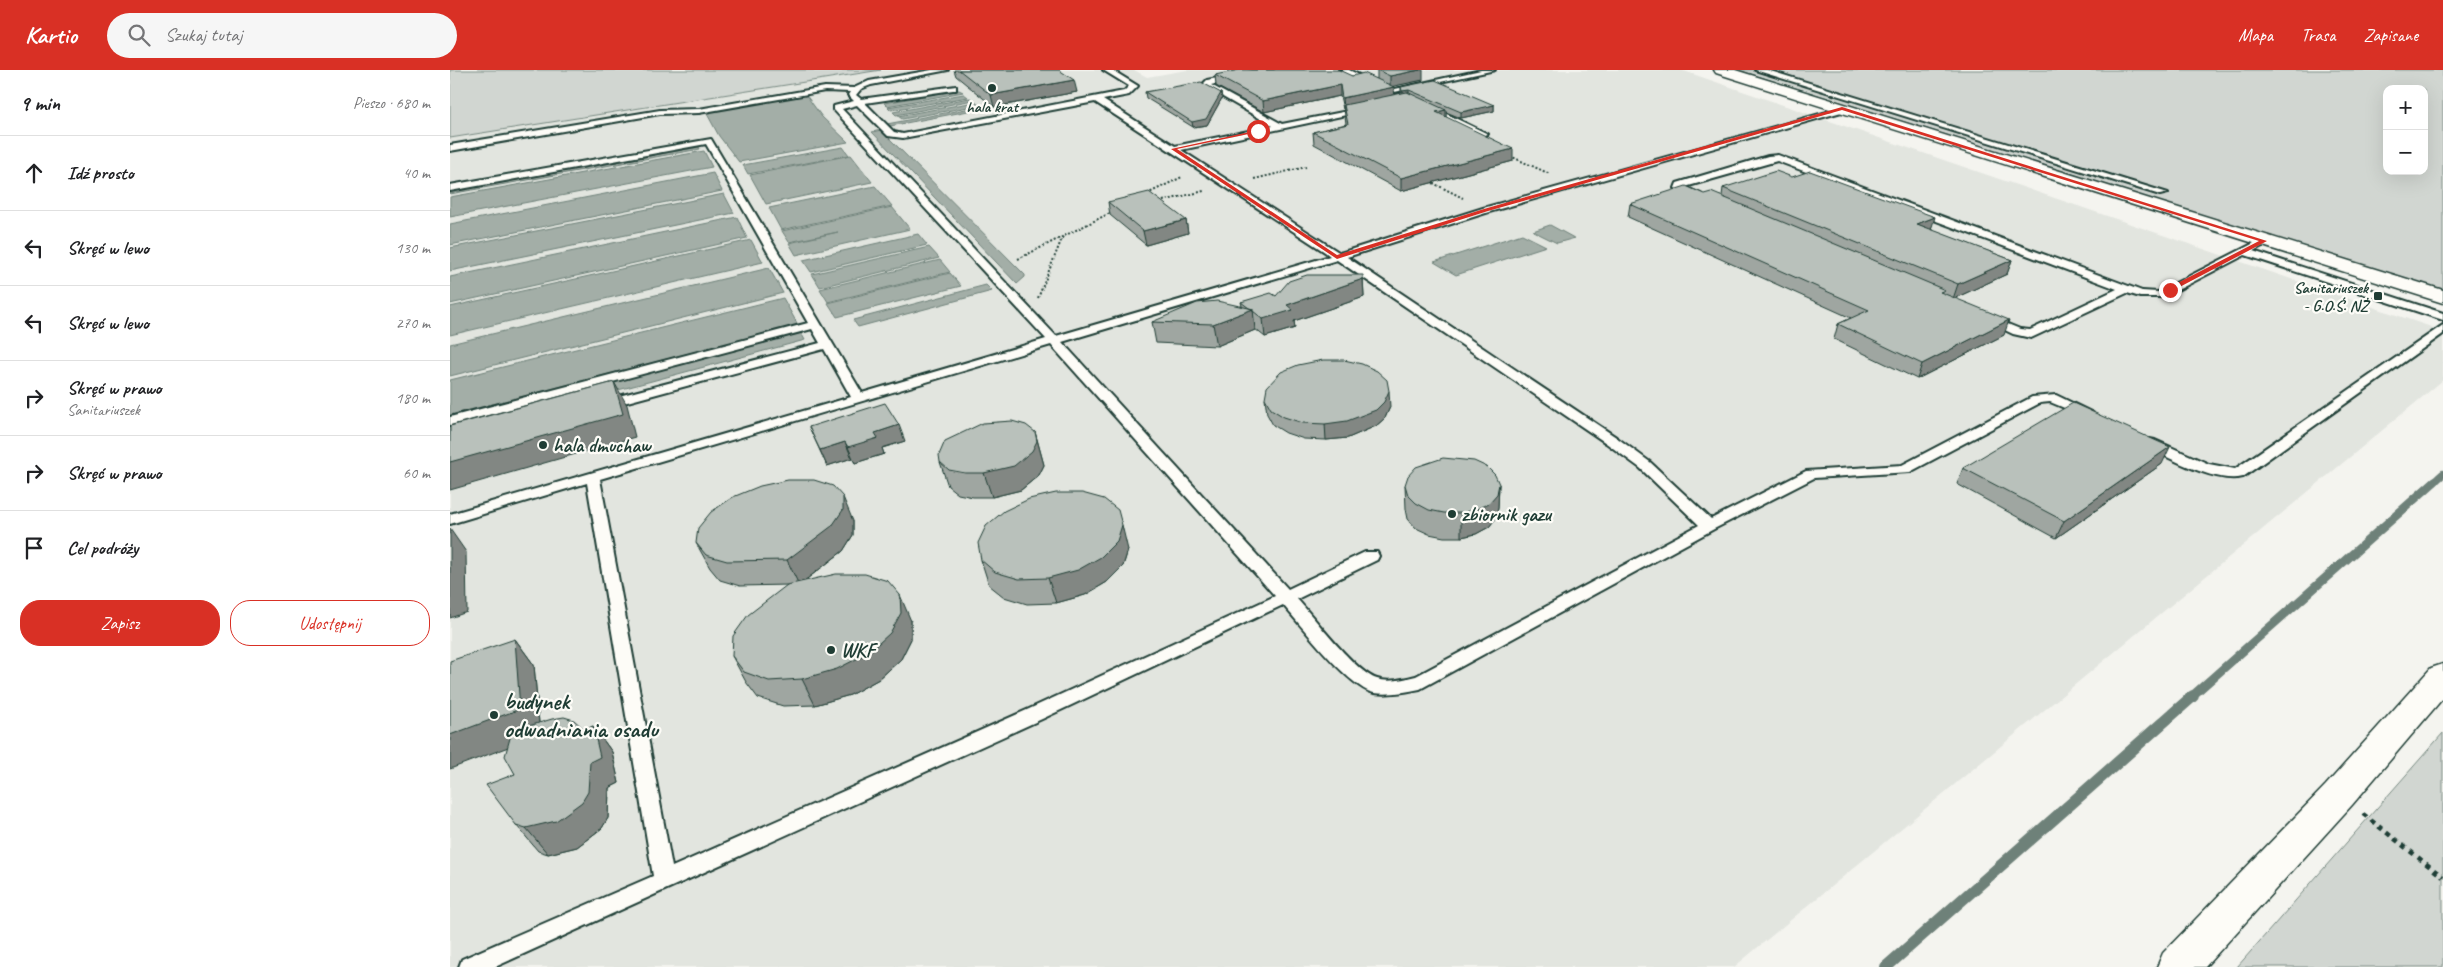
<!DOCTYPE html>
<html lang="pl">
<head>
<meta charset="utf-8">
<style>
	body { margin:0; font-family:Caveat,sans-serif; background:#f6f6f6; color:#202124 }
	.controls { position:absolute; right:15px; top:15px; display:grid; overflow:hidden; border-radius:10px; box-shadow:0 5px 20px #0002 }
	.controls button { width:45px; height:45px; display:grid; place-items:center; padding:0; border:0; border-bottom:1px solid #e0e0e0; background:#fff; color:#202124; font:25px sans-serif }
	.stop { position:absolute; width:15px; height:15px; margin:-11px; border:4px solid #d93025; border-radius:50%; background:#fff }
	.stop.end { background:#d93025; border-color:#fff; box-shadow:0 1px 5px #0008 }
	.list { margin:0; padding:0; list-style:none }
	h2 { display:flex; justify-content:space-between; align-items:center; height:65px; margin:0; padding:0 20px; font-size:21px }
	h2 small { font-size:16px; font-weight:400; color:#757577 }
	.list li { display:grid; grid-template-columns:32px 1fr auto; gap:15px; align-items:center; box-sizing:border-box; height:75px; padding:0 20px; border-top:1px solid #e0e0e0 }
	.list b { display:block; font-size:19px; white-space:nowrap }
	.list p { margin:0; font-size:16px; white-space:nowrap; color:#757577 }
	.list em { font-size:16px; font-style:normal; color:#757577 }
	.actions { display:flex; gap:10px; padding:15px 20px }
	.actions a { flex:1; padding:11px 0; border:1px solid #d93025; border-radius:20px; text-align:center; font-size:18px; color:#d93025 }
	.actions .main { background:#d93025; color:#fff }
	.icon { flex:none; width:28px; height:28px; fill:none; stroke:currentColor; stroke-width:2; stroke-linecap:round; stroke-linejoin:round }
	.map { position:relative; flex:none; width:1993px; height:897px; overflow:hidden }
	header { display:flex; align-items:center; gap:30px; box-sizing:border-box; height:70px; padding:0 25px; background:#d93025; color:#fff }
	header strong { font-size:24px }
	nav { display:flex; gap:28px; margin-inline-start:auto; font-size:18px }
	.search { width:350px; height:45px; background:#f6f6f6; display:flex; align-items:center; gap:12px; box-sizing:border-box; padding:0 18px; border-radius:28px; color:#757577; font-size:19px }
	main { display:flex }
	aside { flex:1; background:#fff }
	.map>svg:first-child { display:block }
</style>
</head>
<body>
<header>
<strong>Kartio</strong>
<div class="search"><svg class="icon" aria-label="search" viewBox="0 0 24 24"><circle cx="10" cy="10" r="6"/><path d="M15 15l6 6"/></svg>Szukaj tutaj</div>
<nav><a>Mapa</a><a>Trasa</a><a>Zapisane</a></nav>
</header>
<main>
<aside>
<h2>9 min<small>Pieszo · 680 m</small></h2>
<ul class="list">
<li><svg class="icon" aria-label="ahead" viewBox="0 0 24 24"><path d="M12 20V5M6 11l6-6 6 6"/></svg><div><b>Idź prosto</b></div><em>40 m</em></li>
<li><svg class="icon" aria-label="left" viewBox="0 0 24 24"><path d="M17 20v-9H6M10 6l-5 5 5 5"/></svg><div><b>Skręć w lewo</b></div><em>130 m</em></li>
<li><svg class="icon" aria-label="left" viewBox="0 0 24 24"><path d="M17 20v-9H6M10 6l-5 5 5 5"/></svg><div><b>Skręć w lewo</b></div><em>270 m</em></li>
<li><svg class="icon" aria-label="right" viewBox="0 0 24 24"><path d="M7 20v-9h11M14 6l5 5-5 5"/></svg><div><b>Skręć w prawo</b><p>Sanitariuszek</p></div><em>180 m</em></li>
<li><svg class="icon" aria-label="right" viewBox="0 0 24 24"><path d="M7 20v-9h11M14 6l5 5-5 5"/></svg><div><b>Skręć w prawo</b></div><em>60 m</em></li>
<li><svg class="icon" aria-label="arrive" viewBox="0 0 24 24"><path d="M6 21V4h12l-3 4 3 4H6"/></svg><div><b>Cel podróży</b></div></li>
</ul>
<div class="actions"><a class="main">Zapisz</a><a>Udostępnij</a></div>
</aside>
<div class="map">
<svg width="1993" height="897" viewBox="0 0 1993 897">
	<rect width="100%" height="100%" fill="#f4f4ef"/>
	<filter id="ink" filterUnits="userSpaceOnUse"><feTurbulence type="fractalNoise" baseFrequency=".02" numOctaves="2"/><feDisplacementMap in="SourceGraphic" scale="10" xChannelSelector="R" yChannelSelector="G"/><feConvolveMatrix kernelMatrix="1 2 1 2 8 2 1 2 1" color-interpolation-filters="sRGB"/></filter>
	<g filter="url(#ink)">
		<path fill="#e2e5df" d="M 431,0 L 684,0 L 697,7 L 737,0 L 1231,0 L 1993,261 L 1993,310 L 1284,897 L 0,897 L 0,68 Z"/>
		<path fill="#d1d6d1" stroke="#788a82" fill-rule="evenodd" d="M 0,0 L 431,0 L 0,68 Z
			M 1288,0 L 1993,0 L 1993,220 ZM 1937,19 L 1974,19 L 1974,101 L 1937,101 Z
			M 1993,663 L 1993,897 L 1787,897 Z"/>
		<path fill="#a3aea7" stroke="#6e8179" d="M 509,20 L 513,22 L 437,36 L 434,33 Z
			M 514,24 L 518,27 L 441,40 L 438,37 Z
			M 356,25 L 372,47 L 398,72 L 289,92 L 269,66 L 256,42 Z
			M 520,28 L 523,30 L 446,45 L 443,42 Z
			M 525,32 L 529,35 L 452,49 L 448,46 Z
			M 532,36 L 534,38 L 440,56 L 437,54 Z
			M 431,60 L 575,205 L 575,207 L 567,214 L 422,62 Z
			M 249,77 L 250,79 L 0,124 L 0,122 Z
			M 393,77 L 399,85 L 298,104 L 293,95 Z
			M 254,81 L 262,97 L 0,147 L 0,127 Z
			M 401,85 L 422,112 L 316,134 L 300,105 Z
			M 263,103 L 272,121 L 0,175 L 0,154 Z
			M 425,116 L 442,136 L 331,160 L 319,138 Z
			M 274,124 L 284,143 L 0,201 L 0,178 Z
			M 442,137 L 460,159 L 346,185 L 339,173 L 388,162 L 339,172 L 332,161 Z
			M 287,147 L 297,168 L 0,234 L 0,207 Z
			M 1100,155 L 1124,168 L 1125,168 L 1107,173 L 1083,161 Z
			M 468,164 L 477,175 L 361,202 L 353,190 Z
			M 1072,164 L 1096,176 L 1006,205 L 984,192 Z
			M 301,170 L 313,192 L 0,265 L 0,237 Z
			M 479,177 L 489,188 L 370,217 L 362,204 Z
			M 490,190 L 500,202 L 378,232 L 370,219 Z
			M 319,198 L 333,223 L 0,306 L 0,274 Z
			M 500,203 L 511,216 L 387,247 L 378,233 Z
			M 536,215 L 542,221 L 408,257 L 403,250 Z
			M 333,228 L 348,255 L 0,345 L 0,310 Z
			M 351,263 L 355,270 L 0,365 L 0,356 Z"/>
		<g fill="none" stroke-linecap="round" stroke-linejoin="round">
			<path stroke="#6e8179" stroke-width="8" d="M 1984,412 L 1993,404"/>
			<path stroke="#6e8179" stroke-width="9" d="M 1741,627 L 1985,411"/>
			<path stroke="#6e8179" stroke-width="12" d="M 1436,897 L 1743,626"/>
			<g stroke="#1f3d34" stroke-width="4">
				<path id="lane" d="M 482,0 L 498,0 L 421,15 L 411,19 L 406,25 L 411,29 L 506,16 L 506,20 L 503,20 L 415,33 L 444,62 L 453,64 L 674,21 L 679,16 L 653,0 L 662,0 L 688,16 L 679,25 L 653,30 L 725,76 L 823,56 L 752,15 L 757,10 L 808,0 L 823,0 L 761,15 L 832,54 L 918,37 L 918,41 L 915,41 L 731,80 L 890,183 L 1033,138 L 1395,37 L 1395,41 L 1039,142 L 897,187 L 1166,367 L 1200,392 L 1261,449 L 1356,401 L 1452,395 L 1582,327 L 1606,325 L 1643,343 L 1636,347 L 1600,332 L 1590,333 L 1460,402 L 1364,408 L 1264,459 L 970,619 C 955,622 940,625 924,623 C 899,618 852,556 833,535 L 592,649 L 45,897 L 9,897 L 12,889 L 203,806 L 137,413 L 0,454 L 0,444 L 401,327 L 374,279 L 155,338 L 149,334 L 150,331 L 370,273 L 362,259 L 0,355 L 0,347 L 358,253 L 256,74 L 0,121 L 0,115 L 261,69 L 412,323 L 596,269 L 384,40 L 384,36 L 404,31 L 398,25 L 400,22 L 375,21 L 249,43 L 210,44 L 0,81 L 0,75 L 210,40 L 249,39 L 375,17 L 404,18 L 419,11 ZM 645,32 L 875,182 L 880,186 L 606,266 L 392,39 L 407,35 L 438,66 L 453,68 ZM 887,190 L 1156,373 L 1190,398 L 1249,455 L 966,606 C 954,609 939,613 927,609 C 905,602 864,547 847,529 L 927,490 L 929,486 L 927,482 L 915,482 L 838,519 L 612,272 ZM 601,275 L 825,526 L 579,639 L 222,797 L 150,409 Z
					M 889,0 L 899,0 L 926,13 L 919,15 Z
					M 1031,0 L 1045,0 L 940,23 L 936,21 Z
					M 1305,0 L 1317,0 L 1718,123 L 1710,125 Z
					M 974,36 L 980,36 L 1038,64 L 1031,66 L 974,40 Z
					M 1328,85 L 1692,221 L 1708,222 L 1814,168 L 1818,169 L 1818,173 L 1803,181 L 1993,243 L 1993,250 L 1795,185 L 1714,227 L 1690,227 L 1677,223 L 1581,268 L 1563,264 L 1532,249 L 1538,246 L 1570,259 L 1580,260 L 1667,219 L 1327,91 L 1235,117 L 1251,124 L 1251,128 L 1245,128 L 1225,118 L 1227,113 L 1318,86 Z
					M 1993,255 L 1993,264 L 1793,407 C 1765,414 1720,388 1695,376 L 1693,373 L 1700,369 L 1705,370 L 1759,394 L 1785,399 Z"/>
			</g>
			<g stroke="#1f3d34" stroke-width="3">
				<path id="secondary" d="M 1264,0 L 1285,0 L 1993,220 L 1993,233 L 1266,3 Z
					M 1993,594 L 1993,628 L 1902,735 L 1755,897 L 1707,897 L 1713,883 L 1876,715 L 1981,598 Z"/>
			</g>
			<path stroke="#1f3d34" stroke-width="2" stroke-dasharray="2 2" stroke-linecap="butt" d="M 1060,86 L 1100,104
				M 804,109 L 856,97
				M 983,113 L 1013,128
				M 697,124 L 732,107
				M 709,132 L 754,121
				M 568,189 L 662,142
				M 588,228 L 613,166"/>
			<path stroke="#1f3d34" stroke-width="4.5" stroke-dasharray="5 5" stroke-linecap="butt" d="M 1913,744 L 1993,807"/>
			<use href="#lane" fill="#fdfcf7" fill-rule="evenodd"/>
			<use href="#secondary" fill="#fdfcf7" fill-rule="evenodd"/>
		</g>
		<path fill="#9fa6a1" stroke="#1f3d34" d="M 504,0 L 609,0 L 627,22 L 544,37 L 506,6 Z
			M 927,0 L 973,10 L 943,16 L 944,17 L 944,24 L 951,23 L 951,17 L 1044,35 L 1044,41 L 1011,48 L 996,42 L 996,47 L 1063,91 L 951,121 L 864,74 L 863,62 L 896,54 L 895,46 L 894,39 L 893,39 L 890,26 L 814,42 L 766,16 L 765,5 L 902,6 L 927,9 Z
			M 695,22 L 771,23 L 772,28 L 757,55 L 743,57 L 696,28 Z
			M 1273,118 L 1481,160 L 1562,190 L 1557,204 L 1505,228 L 1554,265 L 1467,309 L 1384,269 L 1388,254 L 1401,248 L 1178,147 L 1180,134 L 1272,126 Z
			M 658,132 L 736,150 L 738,163 L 696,175 L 660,145 Z
			M 913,209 L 914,227 L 844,251 L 845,258 L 815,267 L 805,259 L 805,260 L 767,276 L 706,273 L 702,252 L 792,236 L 791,232 L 826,226 Z
			M 815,328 L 940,337 L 935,348 L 926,356 L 898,368 L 876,370 L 854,369 L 836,363 L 823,355 L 817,344 Z
			M 359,357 L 455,371 L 432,378 L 434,384 L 405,393 L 402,388 L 377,396 Z
			M 585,362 L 594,395 L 589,405 L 571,420 L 542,427 L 523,427 L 508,424 L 498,416 L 490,392 Z
			M 1712,394 L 1606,468 L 1507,414 L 1513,398 Z
			M 1049,414 L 1048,438 L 1046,448 L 1039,457 L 1026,464 L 1011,467 L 994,467 L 979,464 L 966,458 L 958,449 L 956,439 L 955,415 Z
			M 403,451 L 403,465 L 393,481 L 353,512 L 461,551 L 461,569 L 451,589 L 429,609 L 400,625 L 365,635 L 333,636 L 308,628 L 296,612 L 282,586 L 338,515 L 290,516 L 270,510 L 260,498 L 246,473 Z
			M 678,480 L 673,496 L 657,512 L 635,525 L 606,533 L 577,534 L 554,527 L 539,515 L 531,490 Z
			M 65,569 L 84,595 L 89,653 L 135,660 L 143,656 L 162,682 L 169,713 L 159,718 L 158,748 L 152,758 L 127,777 L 98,784 L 88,781 L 66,755 L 65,704 L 57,677 Z"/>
		<path fill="#828783" stroke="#1f3d34" d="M 970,0 L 973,0 L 973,10 L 940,17 L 940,6 Z
			M 624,10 L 627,22 L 544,37 L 541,25 Z
			M 890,15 L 890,26 L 814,42 L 813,31 Z
			M 944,17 L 945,28 L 894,35 L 894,39 L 893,39 L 892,28 Z
			M 959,20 L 959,25 L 952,26 L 952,21 Z
			M 771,23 L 772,28 L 757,55 L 743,57 L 742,52 Z
			M 1044,35 L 1044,41 L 1011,48 L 1011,42 Z
			M 996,40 L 996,52 L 986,42 Z
			M 1063,79 L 1063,91 L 951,121 L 951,108 Z
			M 1485,147 L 1481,160 L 1467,154 Z
			M 736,150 L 738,163 L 696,175 L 693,161 Z
			M 1562,190 L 1557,204 L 1503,229 L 1508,214 Z
			M 913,209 L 914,227 L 844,251 L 845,258 L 815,267 L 813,249 L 837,235 Z
			M 803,239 L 805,260 L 767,276 L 763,254 Z
			M 1559,250 L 1554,265 L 1467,309 L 1472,294 Z
			M 164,312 L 177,335 L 185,367 L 0,420 L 0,392 Z
			M 939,321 L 940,337 L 935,348 L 926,356 L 898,368 L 876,370 L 875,354 Z
			M 449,355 L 455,371 L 432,378 L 434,384 L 405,393 L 398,377 L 425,363 Z
			M 585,362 L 594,395 L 589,405 L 571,420 L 542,427 L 534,403 Z
			M 395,372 L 402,388 L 377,396 L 370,380 Z
			M 1720,377 L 1712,394 L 1606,468 L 1614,451 Z
			M 1049,414 L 1048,438 L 1046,448 L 1039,457 L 1026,464 L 1011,467 L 1011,443 Z
			M 393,427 L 403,451 L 403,465 L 393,481 L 349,515 L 337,490 Z
			M 672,455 L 678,480 L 673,496 L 657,512 L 635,525 L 606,533 L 598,508 Z
			M 0,459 L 16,482 L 17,542 L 0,548 Z
			M 450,525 L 461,551 L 461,569 L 451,589 L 429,609 L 400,625 L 365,635 L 352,609 Z
			M 65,569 L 84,595 L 90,665 L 0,699 L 0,665 Z
			M 143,656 L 162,682 L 169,713 L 159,718 L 158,748 L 152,758 L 127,777 L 98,784 L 76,758 L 140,692 Z"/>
		<path fill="#b9c1bb" stroke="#1f3d34" d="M 509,0 L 609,0 L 624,10 L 541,25 Z
			M 789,0 L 889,0 L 902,6 L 914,3 L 944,17 L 892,28 L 890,15 L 813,31 L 765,5 Z
			M 927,0 L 970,0 L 940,6 Z
			M 985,10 L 1044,35 L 1011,42 L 959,20 L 952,21 L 951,17 Z
			M 751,12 L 771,23 L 756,49 L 742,52 L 695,22 Z
			M 957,22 L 996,40 L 986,42 L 1063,79 L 951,108 L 863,62 L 898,54 L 894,35 Z
			M 1326,101 L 1342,107 L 1360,101 L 1485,147 L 1467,154 L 1562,190 L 1508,214 L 1273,118 Z
			M 1236,116 L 1254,124 L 1261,122 L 1495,220 L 1490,222 L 1559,250 L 1472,294 L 1388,254 L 1419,240 L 1180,134 Z
			M 699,122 L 736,150 L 693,161 L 658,132 Z
			M 857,205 L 913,205 L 913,209 L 837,235 L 843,240 L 813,249 L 803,241 L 803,239 L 799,238 L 791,232 L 821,223 L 826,226 L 839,211 Z
			M 767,231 L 803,239 L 763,254 L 702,252 L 747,233 Z
			M 873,290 L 894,290 L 912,294 L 927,301 L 937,310 L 939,321 L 934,332 L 926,340 L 897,351 L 875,354 L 853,353 L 834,347 L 821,339 L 815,328 L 817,317 L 831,302 L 848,295 Z
			M 164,312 L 173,344 L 0,392 L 0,356 Z
			M 435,333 L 449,355 L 425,363 L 428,368 L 398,377 L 395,372 L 370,380 L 359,357 Z
			M 1623,333 L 1720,377 L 1614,451 L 1513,398 Z
			M 562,351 L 576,355 L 585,362 L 587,371 L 582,381 L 564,396 L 534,403 L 515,403 L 499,400 L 490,392 L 489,385 L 495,371 L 533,353 Z
			M 993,388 L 1024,391 L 1037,397 L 1045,405 L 1049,414 L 1047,424 L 1039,433 L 1027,439 L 1011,443 L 994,443 L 979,440 L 966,433 L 958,425 L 955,415 L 958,406 L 966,397 Z
			M 338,410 L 364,410 L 383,416 L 393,427 L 393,440 L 382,456 L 337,490 L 277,491 L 256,485 L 246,473 L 248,458 L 261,442 L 283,427 L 310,416 Z
			M 606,423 L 632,423 L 654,429 L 668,440 L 672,455 L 667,471 L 651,487 L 628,500 L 598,508 L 569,509 L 545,502 L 531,490 L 528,473 L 536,456 L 554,441 L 579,429 Z
			M 386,504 L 415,504 L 438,511 L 450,525 L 451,543 L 440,563 L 418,583 L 387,599 L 352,609 L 319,611 L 294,602 L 282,586 L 283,566 L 298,545 L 337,515 Z
			M 65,569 L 70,639 L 0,665 L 0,591 Z
			M 114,647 L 124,650 L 135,660 L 143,656 L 150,687 L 140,692 L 138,722 L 132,732 L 106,751 L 76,758 L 66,755 L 36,715 L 65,704 L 55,686 L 62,661 L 102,649 Z"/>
	</g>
	<path fill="#d93025" d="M 1392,37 L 1817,171 L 1722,221 L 1718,221 L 1718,218 L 1809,171 L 1392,40 L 1038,141 L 887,189 L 721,79 L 809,60 L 808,62 L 727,79 L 887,185 L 1034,139 Z"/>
	<g fill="#1f3d34" stroke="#fdfcf7" stroke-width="2">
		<circle cx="542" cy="18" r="5"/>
		<rect x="1923" y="221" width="10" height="10" rx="2.5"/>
		<circle cx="93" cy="375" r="5"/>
		<circle cx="1002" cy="444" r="5"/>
		<circle cx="381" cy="580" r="5"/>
		<circle cx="44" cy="645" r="5"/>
	</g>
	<g text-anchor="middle" stroke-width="4.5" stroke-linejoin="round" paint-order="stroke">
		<g font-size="16" font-weight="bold" fill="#1f3d34" stroke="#fdfcf7">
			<text x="542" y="42">hala krat</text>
			<text x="1918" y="223" text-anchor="end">Sanitariuszek<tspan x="1918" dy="18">- G.O.Ś. NŻ</tspan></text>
		</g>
		<g font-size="20" font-weight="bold" fill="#1f3d34" stroke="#fdfcf7" text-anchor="start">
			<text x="103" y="382">hala dmuchaw</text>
			<text x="1012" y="451">zbiornik gazu</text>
			<text x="391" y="587">WKF</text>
		</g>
		<g font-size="24" font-weight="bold" fill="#1f3d34" stroke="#fdfcf7" text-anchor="start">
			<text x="54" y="639">budynek<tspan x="54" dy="28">odwadniania osadu</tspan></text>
		</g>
	</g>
</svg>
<div class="controls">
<button>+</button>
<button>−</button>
</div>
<div class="stop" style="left:808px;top:61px"></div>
<div class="stop end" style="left:1720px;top:220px"></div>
</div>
</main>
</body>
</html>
